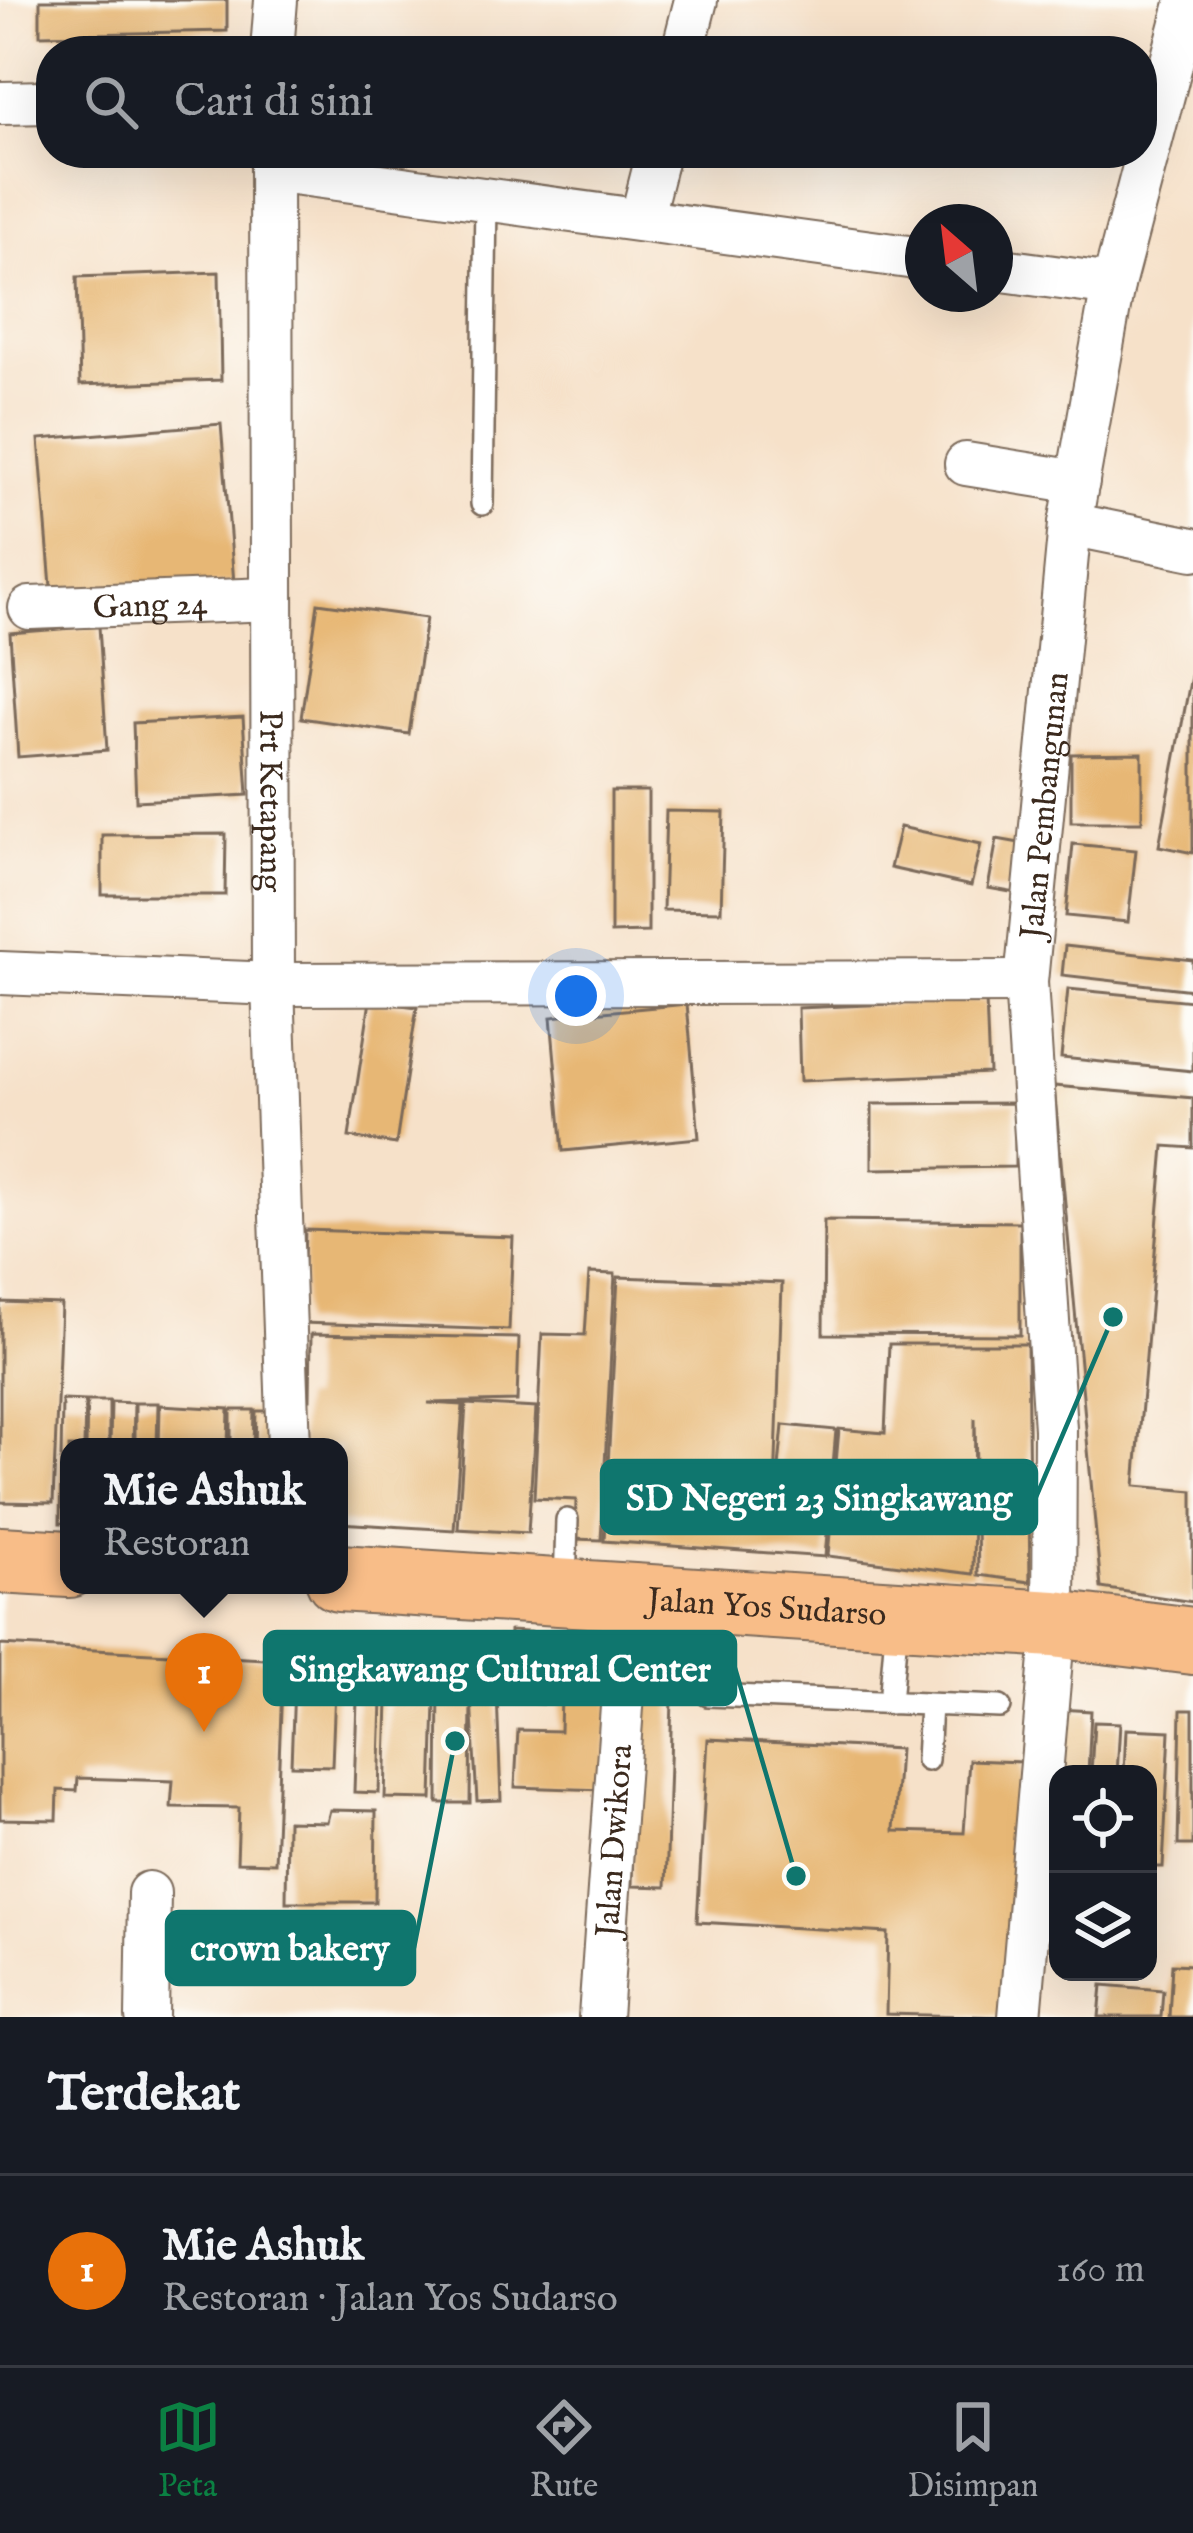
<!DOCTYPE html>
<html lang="id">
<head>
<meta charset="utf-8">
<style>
	body { margin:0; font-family:"IM FELL English",serif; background:#242831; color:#f1f3f6 }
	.controls { position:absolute; right:36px; bottom:36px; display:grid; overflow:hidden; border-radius:24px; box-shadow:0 12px 48px #0002 }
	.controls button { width:108px; height:108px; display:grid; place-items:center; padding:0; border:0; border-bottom:3px solid #363941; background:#171b24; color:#f1f3f6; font:60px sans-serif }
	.compass { position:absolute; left:905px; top:204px; width:108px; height:108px; border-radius:50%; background:#171b24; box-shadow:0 12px 48px #0002; rotate:332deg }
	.you { position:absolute; left:576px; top:996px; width:42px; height:42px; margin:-30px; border:9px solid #fff; border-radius:50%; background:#1a73e8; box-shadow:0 0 0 18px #1a73e833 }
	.badge { display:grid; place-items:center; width:78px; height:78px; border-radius:50%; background:#0b8043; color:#fff; font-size:39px; font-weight:700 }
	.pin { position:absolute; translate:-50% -99px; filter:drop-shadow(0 3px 6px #0008) }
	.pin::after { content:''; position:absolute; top:63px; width:42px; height:36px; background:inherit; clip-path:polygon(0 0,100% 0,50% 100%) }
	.popup { position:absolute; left:60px; top:1438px; width:288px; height:156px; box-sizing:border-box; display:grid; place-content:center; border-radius:24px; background:#171b24; filter:drop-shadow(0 3px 9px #0005); font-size:39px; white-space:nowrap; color:#9ea1a6 }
	.popup b { font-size:45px; color:#f1f3f6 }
	.popup::after { content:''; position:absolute; left:50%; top:100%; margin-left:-24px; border:24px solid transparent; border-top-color:#171b24 }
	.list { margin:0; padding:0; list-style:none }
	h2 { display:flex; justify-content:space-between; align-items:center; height:156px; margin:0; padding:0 48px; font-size:51px }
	h2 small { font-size:39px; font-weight:400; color:#9ea1a6 }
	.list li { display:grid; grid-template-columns:78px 1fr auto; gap:36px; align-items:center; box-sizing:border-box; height:192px; padding:0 48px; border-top:3px solid #363941 }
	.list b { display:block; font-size:45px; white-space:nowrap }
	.list p { margin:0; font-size:39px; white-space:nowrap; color:#9ea1a6 }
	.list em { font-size:39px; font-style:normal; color:#9ea1a6 }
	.icon { flex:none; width:66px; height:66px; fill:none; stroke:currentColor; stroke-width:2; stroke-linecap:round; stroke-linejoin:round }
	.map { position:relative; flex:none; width:1193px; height:2017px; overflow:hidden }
	.search { position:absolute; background:#171b24; box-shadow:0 12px 48px #0002; left:36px; right:36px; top:36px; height:132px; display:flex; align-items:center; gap:30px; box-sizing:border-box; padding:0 42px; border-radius:48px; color:#9ea1a6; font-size:45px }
	.sheet { height:348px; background:#171b24 }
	nav { display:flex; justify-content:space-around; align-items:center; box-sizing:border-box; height:168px; border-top:3px solid #363941; background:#171b24; font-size:33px; color:#9ea1a6 }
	nav a { display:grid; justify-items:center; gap:6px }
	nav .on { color:#0b8043 }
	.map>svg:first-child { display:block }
</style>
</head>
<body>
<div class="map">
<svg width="1193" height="2017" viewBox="0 0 1193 2017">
	<rect width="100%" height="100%" fill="#fdfcf7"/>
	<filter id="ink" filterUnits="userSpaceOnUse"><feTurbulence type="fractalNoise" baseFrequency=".00833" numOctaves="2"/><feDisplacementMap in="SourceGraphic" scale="24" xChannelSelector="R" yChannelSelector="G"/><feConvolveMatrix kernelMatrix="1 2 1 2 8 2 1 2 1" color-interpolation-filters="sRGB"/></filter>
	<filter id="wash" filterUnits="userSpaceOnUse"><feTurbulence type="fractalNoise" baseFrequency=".004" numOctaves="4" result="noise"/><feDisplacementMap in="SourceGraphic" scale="48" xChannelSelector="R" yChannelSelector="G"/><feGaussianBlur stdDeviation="2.7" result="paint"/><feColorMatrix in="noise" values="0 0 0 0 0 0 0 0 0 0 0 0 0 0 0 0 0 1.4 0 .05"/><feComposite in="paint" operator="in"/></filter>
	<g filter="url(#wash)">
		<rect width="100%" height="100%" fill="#f6e1c9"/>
		<g id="blocks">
			<path fill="#e7b775" d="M 40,0 L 227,0 L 227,31 L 40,35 Z
				M 219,272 L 221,380 L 80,385 L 77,277 Z
				M 221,424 L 234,583 L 52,598 L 39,439 Z
				M 318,603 L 426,618 L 409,734 L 301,718 Z
				M 99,626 L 107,750 L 18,757 L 10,633 Z
				M 1191,676 L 1193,676 L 1193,853 L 1159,846 Z
				M 243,717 L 248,795 L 136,801 L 133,723 Z
				M 1142,753 L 1142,822 L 1071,822 L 1071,754 Z
				M 611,791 L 648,791 L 648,932 L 611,933 Z
				M 666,811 L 724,812 L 721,911 L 663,910 Z
				M 900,827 L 981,844 L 971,886 L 890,868 Z
				M 226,834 L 225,895 L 102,895 L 102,835 Z
				M 997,839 L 1025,844 L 1016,893 L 988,888 Z
				M 1073,844 L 1136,850 L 1128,922 L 1066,916 Z
				M 1065,946 L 1193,960 L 1193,990 L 1062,975 Z
				M 1068,989 L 1193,1001 L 1193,1071 L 1061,1058 Z
				M 986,1000 L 989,1073 L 800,1081 L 798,1008 Z
				M 370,1001 L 417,1007 L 396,1144 L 349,1137 Z
				M 687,1004 L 699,1138 L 563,1151 L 551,1017 Z
				M 1054,1086 L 1193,1098 L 1193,1148 L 1164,1146 L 1135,1486 L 1193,1491 L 1193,1602 L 1101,1588 Z
				M 1015,1103 L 1015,1167 L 872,1169 L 872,1104 Z
				M 824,1220 L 1020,1222 L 1020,1335 L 823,1334 Z
				M 305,1230 L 513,1237 L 509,1330 L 302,1323 Z
				M 589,1273 L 615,1274 L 601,1540 L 575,1539 L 576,1500 L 534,1498 L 542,1334 L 585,1335 Z
				M 618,1277 L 782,1283 L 774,1520 L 783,1425 L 836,1430 L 825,1557 L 604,1541 Z
				M 0,1302 L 61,1304 L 53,1503 L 0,1502 Z
				M 311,1334 L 519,1338 L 517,1401 L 428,1403 L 463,1405 L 454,1530 L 339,1523 L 339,1447 L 300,1447 L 302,1399 L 310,1399 Z
				M 889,1344 L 1027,1344 L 1030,1582 L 978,1575 L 975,1418 L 973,1574 L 828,1556 L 839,1429 L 885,1433 Z
				M 62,1400 L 85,1401 L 84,1447 L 69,1447 L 69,1523 L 60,1523 Z
				M 87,1401 L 109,1401 L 109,1447 L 86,1447 Z
				M 111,1402 L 134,1403 L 133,1447 L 110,1447 Z
				M 135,1403 L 158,1403 L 157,1447 L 135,1447 Z
				M 466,1404 L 536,1408 L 528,1533 L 458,1529 Z
				M 160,1405 L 229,1409 L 228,1447 L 159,1447 Z
				M 231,1410 L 254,1410 L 253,1447 L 231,1447 Z
				M 256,1411 L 279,1411 L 278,1447 L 255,1447 Z
				M 510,1631 L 559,1634 L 557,1680 L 544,1679 L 542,1704 L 506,1702 Z
				M 585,1640 L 616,1643 L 604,1790 L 515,1787 L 518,1730 L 560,1731 L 561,1697 L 578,1697 Z
				M 0,1645 L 283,1660 L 275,1863 L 237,1862 L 239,1808 L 171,1807 L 173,1781 L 78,1778 L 77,1791 L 58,1790 L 57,1820 L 0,1819 Z
				M 295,1659 L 336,1660 L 332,1766 L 291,1765 Z
				M 496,1667 L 501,1800 L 477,1801 L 471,1698 L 470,1803 L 438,1803 L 439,1679 L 471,1679 L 472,1668 Z
				M 389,1668 L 436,1669 L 432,1799 L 385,1798 Z
				M 638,1668 L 673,1669 L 666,1887 L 632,1886 Z
				M 358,1669 L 383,1669 L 379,1793 L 354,1792 Z
				M 1058,1709 L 1091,1711 L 1088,1774 L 1054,1774 Z
				M 1181,1710 L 1193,1710 L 1193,1845 L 1178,1845 Z
				M 1094,1722 L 1120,1723 L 1117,1774 L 1091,1774 Z
				M 1126,1729 L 1170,1731 L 1163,1867 L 1148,1867 L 1148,1774 L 1124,1774 Z
				M 708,1739 L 899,1749 L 894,1831 L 964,1833 L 969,1760 L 1021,1762 L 1008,2017 L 886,2014 L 888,1933 L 697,1922 Z
				M 330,1810 L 376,1811 L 375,1902 L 286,1902 L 287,1821 L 327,1822 Z
				M 1172,1964 L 1193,1965 L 1193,2017 L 1169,2017 Z
				M 1102,1985 L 1163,1990 L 1161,2017 L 1099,2017 Z"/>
		</g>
	</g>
	<g filter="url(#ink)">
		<use href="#blocks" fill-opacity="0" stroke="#7c6a5a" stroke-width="3"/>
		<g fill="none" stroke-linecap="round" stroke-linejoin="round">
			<g stroke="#7c6a5a" stroke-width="26">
				<path id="service" d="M 482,504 L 486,199
					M 565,1587 L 567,1520
					M 713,1606 L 708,1695 L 1000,1707
					M 890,1703 L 897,1619
					M 927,1760 L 930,1705"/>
			</g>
			<g stroke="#7c6a5a" stroke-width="46">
				<g id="minor">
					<path d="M 272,51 L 276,0"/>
					<path d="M 683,51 L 696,0"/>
					<path d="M 0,103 L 51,102"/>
					<path id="s1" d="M 271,153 L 273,984 L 289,1447"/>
					<path d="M 271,170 L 923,259"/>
					<path d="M 641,220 L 658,153"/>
					<path d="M 995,269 L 1113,285"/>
					<path d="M 966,464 L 1078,482"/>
					<path d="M 1070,524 L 1193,549"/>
					<path id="s2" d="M 30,608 L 272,599"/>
					<path d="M 0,973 L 273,984 L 1026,982"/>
					<path d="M 147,2017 L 149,1893"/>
					<path id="s3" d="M 600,2017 L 630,1594"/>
					<path id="s4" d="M 1020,2017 L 1054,1624 L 1055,1429 L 1026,982 L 1070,524 L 1113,285 L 1188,0"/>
				</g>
			</g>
			<g stroke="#7c6a5a" stroke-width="70">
				<g id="primary">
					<path d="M 0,1560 L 69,1564"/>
					<path id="s5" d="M 339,1578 L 1054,1624 L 1193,1641"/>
				</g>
			</g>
			<use href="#service" stroke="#fff" stroke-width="21"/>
			<use href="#minor" stroke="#fff" stroke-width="42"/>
			<use href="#primary" stroke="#f8bd88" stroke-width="66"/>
		</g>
	</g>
	<g text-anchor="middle" stroke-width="10" stroke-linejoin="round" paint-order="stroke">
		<g font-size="33" fill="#3b2a1e" stroke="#fdfcf7">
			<text dy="12" stroke="none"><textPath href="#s2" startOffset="120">Gang 24</textPath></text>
			<text dy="12" stroke="none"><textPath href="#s1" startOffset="648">Prt Ketapang</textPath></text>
			<text dy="12" stroke="none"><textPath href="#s4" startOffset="1215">Jalan Pembangunan</textPath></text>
			<text dy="12" stroke="none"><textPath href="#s5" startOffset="429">Jalan Yos Sudarso</textPath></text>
			<text dy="12" stroke="none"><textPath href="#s3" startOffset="177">Jalan Dwikora</textPath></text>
		</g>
	</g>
	<path fill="none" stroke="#0f766e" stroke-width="4.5" d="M1113 1317L1036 1497M796 1876L735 1668M455 1741L414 1948"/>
	<g fill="#0f766e" stroke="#fdfcf7" stroke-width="4.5">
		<circle cx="1113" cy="1317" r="12"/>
		<circle cx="796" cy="1876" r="12"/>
		<circle cx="455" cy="1741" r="12"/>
	</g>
	<g fill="#0f766e" stroke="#0f766e" stroke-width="4.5">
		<rect x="602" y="1461" width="434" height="72" rx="12"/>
		<rect x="265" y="1632" width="470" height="72" rx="12"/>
		<rect x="167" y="1912" width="247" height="72" rx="12"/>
	</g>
	<g font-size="36" text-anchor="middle" font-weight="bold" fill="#fff">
		<text x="819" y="1510">SD Negeri 23 Singkawang</text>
		<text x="500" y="1681">Singkawang Cultural Center</text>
		<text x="290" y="1960">crown bakery</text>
	</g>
</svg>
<div class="controls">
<button><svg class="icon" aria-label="locate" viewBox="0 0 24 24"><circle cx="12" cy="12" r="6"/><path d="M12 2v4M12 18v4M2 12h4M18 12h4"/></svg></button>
<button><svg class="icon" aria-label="layers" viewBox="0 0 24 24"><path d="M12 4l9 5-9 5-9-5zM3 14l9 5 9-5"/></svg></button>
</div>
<svg class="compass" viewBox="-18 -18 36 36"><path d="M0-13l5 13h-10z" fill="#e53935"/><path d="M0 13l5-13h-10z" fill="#9ea1a6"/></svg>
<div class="you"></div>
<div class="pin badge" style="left:204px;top:1732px;background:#e8710a">1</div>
<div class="popup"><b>Mie Ashuk</b>Restoran</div>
<div class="search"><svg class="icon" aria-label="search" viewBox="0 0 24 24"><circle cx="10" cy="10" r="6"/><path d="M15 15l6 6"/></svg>Cari di sini</div>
</div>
<section class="sheet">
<h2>Terdekat<small></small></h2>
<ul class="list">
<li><span class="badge" style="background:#e8710a">1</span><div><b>Mie Ashuk</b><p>Restoran · Jalan Yos Sudarso</p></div><em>160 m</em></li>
</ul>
</section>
<nav>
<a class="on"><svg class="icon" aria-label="map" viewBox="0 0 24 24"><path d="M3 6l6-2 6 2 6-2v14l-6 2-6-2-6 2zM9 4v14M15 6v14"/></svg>Peta</a>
<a><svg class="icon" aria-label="directions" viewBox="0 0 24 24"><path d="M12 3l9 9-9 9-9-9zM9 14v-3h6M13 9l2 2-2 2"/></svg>Rute</a>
<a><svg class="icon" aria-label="saved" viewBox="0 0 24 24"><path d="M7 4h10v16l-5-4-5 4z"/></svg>Disimpan</a>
</nav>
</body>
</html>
